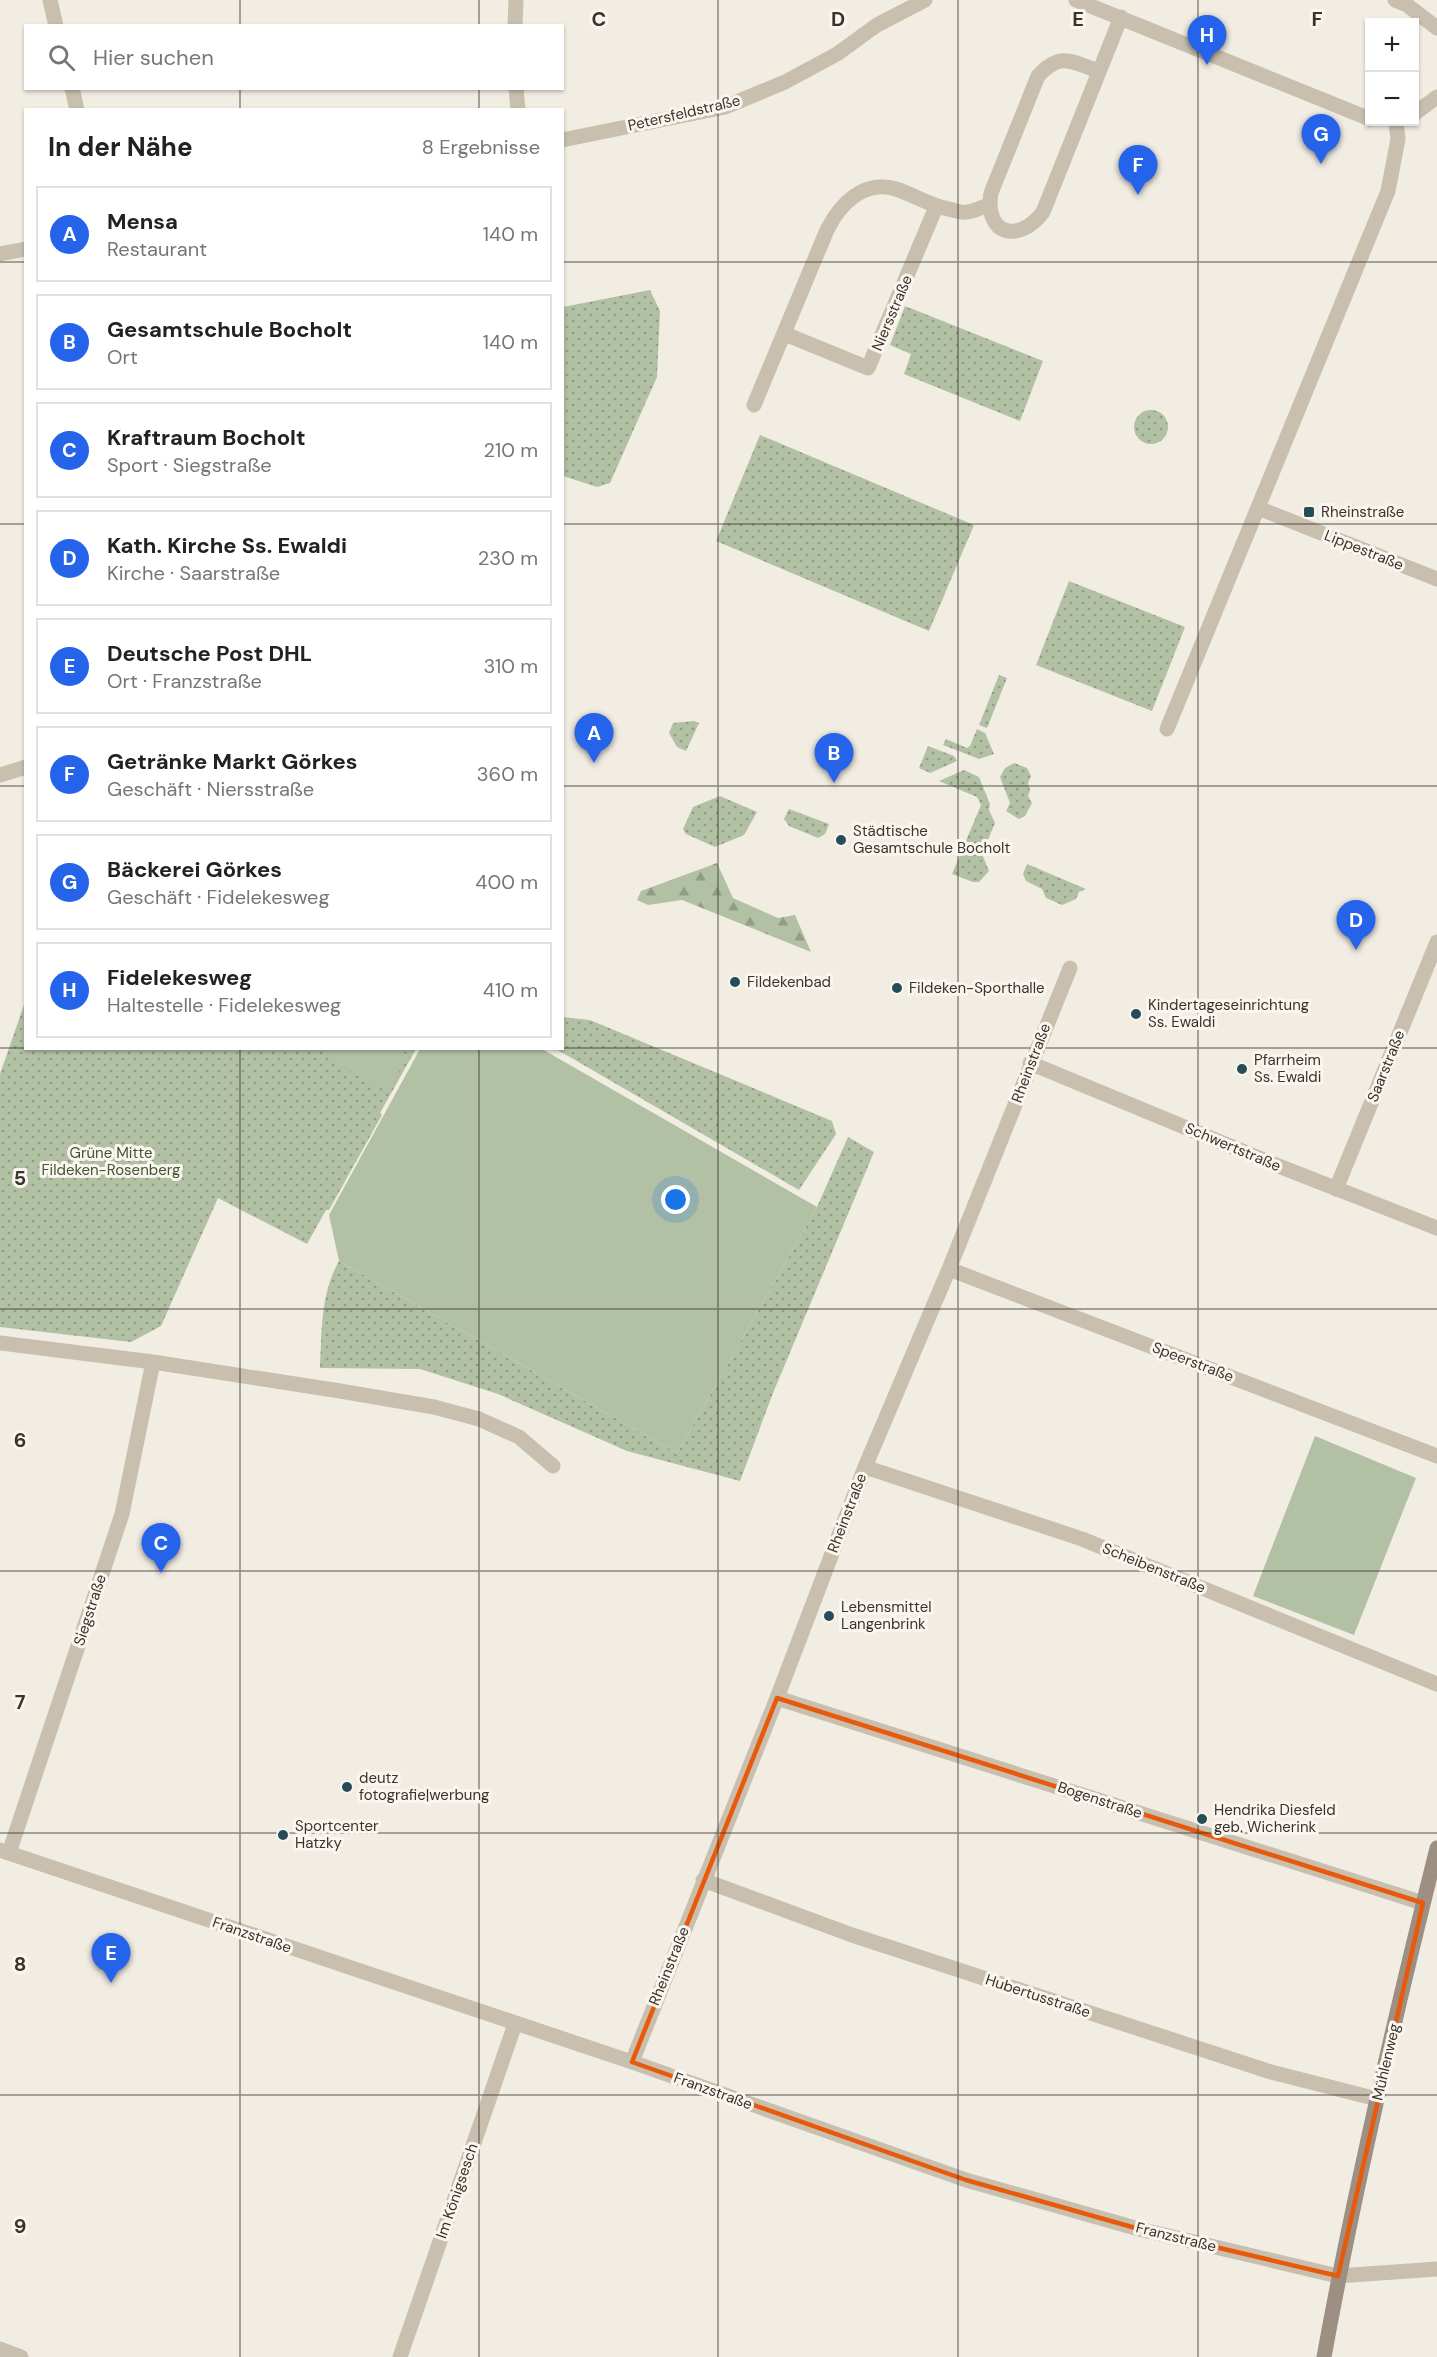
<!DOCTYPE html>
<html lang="de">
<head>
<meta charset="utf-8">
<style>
	body { margin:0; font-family:"DM Sans",sans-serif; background:#f6f6f6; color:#222 }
	.controls { position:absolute; right:18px; top:18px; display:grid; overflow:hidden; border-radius:0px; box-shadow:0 2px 4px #0004 }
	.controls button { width:54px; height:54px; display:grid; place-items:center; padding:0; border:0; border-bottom:2px solid #e0e0e0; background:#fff; color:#222; font:30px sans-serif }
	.you { position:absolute; left:676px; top:1200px; width:21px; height:21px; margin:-15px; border:4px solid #fff; border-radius:50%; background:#1a73e8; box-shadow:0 0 0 9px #1a73e833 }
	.badge { display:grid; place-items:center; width:39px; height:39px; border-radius:50%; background:#2563eb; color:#fff; font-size:20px; font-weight:700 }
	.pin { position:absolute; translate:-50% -50px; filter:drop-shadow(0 2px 3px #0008) }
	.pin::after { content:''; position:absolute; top:32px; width:21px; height:18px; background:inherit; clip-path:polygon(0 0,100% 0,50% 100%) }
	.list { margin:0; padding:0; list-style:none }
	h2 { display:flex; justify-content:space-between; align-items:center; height:78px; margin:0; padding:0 24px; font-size:26px }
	h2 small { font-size:20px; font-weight:400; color:#767676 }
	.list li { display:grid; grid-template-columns:39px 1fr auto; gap:18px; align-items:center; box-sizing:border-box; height:96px; margin:0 12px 12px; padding:0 12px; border:2px solid #e0e0e0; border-radius:0px }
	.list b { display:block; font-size:22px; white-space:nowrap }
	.list p { margin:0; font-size:20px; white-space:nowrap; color:#767676 }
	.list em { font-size:20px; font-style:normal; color:#767676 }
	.icon { flex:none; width:33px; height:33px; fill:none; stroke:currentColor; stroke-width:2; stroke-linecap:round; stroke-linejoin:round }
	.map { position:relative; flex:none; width:1437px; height:2357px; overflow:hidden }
	.search { position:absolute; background:#fff; box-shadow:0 2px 4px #0004; left:24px; top:24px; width:540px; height:66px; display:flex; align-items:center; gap:15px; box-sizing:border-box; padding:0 21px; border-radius:0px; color:#767676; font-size:22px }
	.panel { position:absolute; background:#fff; box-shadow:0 2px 4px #0004; left:24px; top:108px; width:540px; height:942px; border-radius:0px }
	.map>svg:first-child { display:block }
</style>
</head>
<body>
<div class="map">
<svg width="1437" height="2357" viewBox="0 0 1437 2357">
	<defs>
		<pattern id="grass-dots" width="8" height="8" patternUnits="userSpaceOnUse" patternTransform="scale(1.5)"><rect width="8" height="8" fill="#b2c0a4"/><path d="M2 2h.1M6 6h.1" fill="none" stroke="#929d86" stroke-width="1.8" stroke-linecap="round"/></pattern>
		<pattern id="forest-firs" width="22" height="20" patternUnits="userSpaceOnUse" patternTransform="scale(1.5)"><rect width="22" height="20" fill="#b2c0a4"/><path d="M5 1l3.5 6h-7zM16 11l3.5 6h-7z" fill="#929d86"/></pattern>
	</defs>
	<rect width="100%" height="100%" fill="#f2ede3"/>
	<path fill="url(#grass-dots)" d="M 650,290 L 660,311 L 657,377 L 610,483 L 597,487 L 563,476 L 563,307 Z
		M 905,306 L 1043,361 L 1020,421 L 904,374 L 911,354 L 890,345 Z
		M1134 427a17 17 0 1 1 34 0a17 17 0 1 1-34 0Z
		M 760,435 L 974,525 L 929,631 L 716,541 Z
		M 1069,581 L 1185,627 L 1152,711 L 1036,665 Z
		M 999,675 L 1007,678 L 987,728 L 979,725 Z
		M 694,721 L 699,723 L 686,751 L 677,747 L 669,733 L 673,723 Z
		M 977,729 L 985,733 L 994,754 L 979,759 L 943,745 L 946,739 L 967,748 L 970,746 Z
		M 928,746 L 954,756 L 957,761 L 930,773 L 919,768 Z
		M 1014,763 L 1027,768 L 1031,776 L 1028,783 L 1030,790 L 1028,796 L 1032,803 L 1025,816 L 1019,819 L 1006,811 L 1010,803 L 1000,777 L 1005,768 Z
		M 964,770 L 979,777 L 990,804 L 989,810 L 995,823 L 982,854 L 989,871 L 979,882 L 973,882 L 952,874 L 981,805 L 977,797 L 939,781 Z
		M 720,796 L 757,812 L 744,835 L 715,847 L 686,834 L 683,829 L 693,807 Z
		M 789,809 L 829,824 L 825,834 L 818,838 L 789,826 L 784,819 Z
		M 1027,864 L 1086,889 L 1079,892 L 1076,899 L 1062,905 L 1046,898 L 1042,889 L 1026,881 L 1023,874 Z
		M 25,1002 L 26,1048 L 416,1049 L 380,1113 L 382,1115 L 329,1210 L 326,1210 L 307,1244 L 218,1198 L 161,1326 L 131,1342 L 0,1327 L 0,1074 Z
		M 563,1017 L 590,1020 L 832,1121 L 836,1134 L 799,1190 L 556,1049 L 562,1048 Z
		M 848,1137 L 874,1152 L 773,1393 L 740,1481 L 627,1451 L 498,1394 L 420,1369 L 320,1368 C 322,1331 320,1295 339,1261 L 677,1453 L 817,1207 Z"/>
	<path fill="url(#forest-firs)" d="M 717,863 L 733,898 L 778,918 L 795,915 L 811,952 L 682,900 L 648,905 L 637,900 L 641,891 Z"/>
	<path fill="#b2c0a4" d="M 334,1048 L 395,1049 L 408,1055 L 388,1092 L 328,1059 Z
		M 420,1049 L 542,1049 L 817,1207 L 677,1453 L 339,1261 L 329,1215 Z
		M 1315,1436 L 1416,1478 L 1354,1635 L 1253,1596 Z"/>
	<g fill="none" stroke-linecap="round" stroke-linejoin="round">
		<path stroke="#c9bfaf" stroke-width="15" d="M 50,0 L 56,26
			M 1076,0 L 1370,119
			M 1395,0 L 1407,5 L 1437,28
			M 515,26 L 516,0
			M 1098,71 C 1071,61 1060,52 1038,76 L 991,193 C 984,235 1019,244 1043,212 L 1121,17
			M 72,88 L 77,110
			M 516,88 L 518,110
			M 1414,114 L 1437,97
			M 562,140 L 725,107 L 785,82 L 837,54 L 877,25 L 925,0
			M 0,254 L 26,249
			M 785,334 L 868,368 L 936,207
			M 754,405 L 827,230 C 840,204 864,179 896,189 C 914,195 929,205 948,209 C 954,210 961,213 966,212 C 973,212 982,207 988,205
			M 1258,508 L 1437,579
			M 1167,729 L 1388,191 L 1398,139 L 1396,122
			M 0,775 L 26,767
			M 1030,1063 L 1276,1165 L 1437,1228
			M 1336,1189 L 1437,942
			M 949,1269 L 1437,1456
			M 0,1343 L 153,1362
			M 865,1467 L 1082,1539 L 1437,1684
			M 777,1698 L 1423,1903
			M 9,1853 L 122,1514 L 153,1362 L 340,1391 L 434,1407 L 479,1419 L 519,1437 L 553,1466
			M 703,1880 L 852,1935 L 1271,2072 L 1377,2099
			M 632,2062 L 777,1698 L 865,1467 L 949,1269 L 1070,968
			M 1338,2276 L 1437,2269
			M 0,2349 L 21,2357
			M 400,2357 L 515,2024"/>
		<path stroke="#c9bfaf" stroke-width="15" d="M 0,1850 L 632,2062 L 966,2180 L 1139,2229 L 1338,2276"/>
		<path stroke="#9d8f81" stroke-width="15" d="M 1324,2357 C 1355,2186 1395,2016 1437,1848"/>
	</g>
	<path fill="none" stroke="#e8590c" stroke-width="4.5" stroke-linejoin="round" d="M 777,1698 L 1423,1903 L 1338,2276 L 1139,2229 L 966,2180 L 632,2062 Z"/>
	<path fill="none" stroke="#39332d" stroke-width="1.5" stroke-opacity="0.55" d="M 240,0 L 240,26M 479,0 L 479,26M 718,0 L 718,2357M 958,0 L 958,2357M 1198,0 L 1198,2357M 240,88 L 240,110M 479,88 L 479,110M 0,262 L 26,262M 562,262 L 1437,262M 0,524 L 26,524M 562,524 L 1437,524M 0,786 L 26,786M 562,786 L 1437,786M 0,1048 L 26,1048M 240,1048 L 240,2357M 479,1048 L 479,2357M 562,1048 L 1437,1048M 0,1309 L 1437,1309M 0,1571 L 1437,1571M 0,1833 L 1437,1833M 0,2095 L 1437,2095"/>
	<g fill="#264c57" stroke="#faf6ef" stroke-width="2">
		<rect x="1303" y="506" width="12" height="12" rx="3"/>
		<circle cx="841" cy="840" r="6"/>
		<circle cx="735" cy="982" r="6"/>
		<circle cx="897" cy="988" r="6"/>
		<circle cx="1136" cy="1014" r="6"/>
		<circle cx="1242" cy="1069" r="6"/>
		<circle cx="829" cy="1616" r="6"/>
		<circle cx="347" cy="1787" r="6"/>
		<circle cx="1202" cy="1819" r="6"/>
		<circle cx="283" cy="1835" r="6"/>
	</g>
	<g text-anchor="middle" stroke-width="6" stroke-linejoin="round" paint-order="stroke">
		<g font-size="15" fill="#39332d" stroke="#faf6ef">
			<text transform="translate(684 113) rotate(-13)" y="5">Petersfeldstraße</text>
			<text transform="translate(892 313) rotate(-67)" y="5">Niersstraße</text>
			<text transform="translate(1364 550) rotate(22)" y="5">Lippestraße</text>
			<text transform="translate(1031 1063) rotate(-69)" y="5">Rheinstraße</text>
			<text transform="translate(1386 1066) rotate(-68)" y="5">Saarstraße</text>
			<text transform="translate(1233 1147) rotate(23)" y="5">Schwertstraße</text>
			<text transform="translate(1193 1362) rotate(21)" y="5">Speerstraße</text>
			<text transform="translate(847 1513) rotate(-69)" y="5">Rheinstraße</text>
			<text transform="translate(1154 1568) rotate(22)" y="5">Scheibenstraße</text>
			<text transform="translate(90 1610) rotate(-72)" y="5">Siegstraße</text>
			<text transform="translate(1100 1800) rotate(18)" y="5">Bogenstraße</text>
			<text transform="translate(252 1935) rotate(19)" y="5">Franzstraße</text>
			<text transform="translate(669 1966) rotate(-68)" y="5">Rheinstraße</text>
			<text transform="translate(1038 1996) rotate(18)" y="5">Hubertusstraße</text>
			<text transform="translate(1386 2062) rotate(-77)" y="5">Mühlenweg</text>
			<text transform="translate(713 2091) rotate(20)" y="5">Franzstraße</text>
			<text transform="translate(457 2191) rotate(-71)" y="5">Im Königsesch</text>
			<text transform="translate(1176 2237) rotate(14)" y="5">Franzstraße</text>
		</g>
		<g font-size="15" fill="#39332d" stroke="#faf6ef" text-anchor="start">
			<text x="1321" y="517">Rheinstraße</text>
			<text x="853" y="836">Städtische<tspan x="853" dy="17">Gesamtschule Bocholt</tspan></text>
			<text x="747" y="987">Fildekenbad</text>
			<text x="909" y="993">Fildeken-Sporthalle</text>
			<text x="1148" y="1010">Kindertageseinrichtung<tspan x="1148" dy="17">Ss. Ewaldi</tspan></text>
			<text x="1254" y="1065">Pfarrheim<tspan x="1254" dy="17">Ss. Ewaldi</tspan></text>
			<text x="841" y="1612">Lebensmittel<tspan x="841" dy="17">Langenbrink</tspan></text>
			<text x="359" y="1783">deutz<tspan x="359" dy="17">fotografie|werbung</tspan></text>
			<text x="1214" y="1815">Hendrika Diesfeld<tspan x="1214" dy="17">geb. Wicherink</tspan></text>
			<text x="295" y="1831">Sportcenter<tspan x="295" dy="17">Hatzky</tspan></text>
		</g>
		<g font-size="15" fill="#435533" stroke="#faf6ef">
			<text x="111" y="1158">Grüne Mitte<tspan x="111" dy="17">Fildeken-Rosenberg</tspan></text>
		</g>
	</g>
	<g font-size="20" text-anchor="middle" font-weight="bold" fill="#39332d" stroke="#faf6ef" stroke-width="6" stroke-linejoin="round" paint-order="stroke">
		<text x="599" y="26">C</text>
		<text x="838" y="26">D</text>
		<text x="1078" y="26">E</text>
		<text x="1317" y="26">F</text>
		<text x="20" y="1185">5</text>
		<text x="20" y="1447">6</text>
		<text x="20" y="1709">7</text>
		<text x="20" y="1971">8</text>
		<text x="20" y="2233">9</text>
	</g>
</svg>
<div class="controls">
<button>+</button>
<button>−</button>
</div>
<div class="you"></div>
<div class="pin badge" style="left:594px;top:763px">A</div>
<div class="pin badge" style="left:834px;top:783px">B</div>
<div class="pin badge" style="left:161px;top:1573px">C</div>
<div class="pin badge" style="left:1356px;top:950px">D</div>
<div class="pin badge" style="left:111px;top:1983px">E</div>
<div class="pin badge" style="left:1138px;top:195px">F</div>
<div class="pin badge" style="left:1321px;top:164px">G</div>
<div class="pin badge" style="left:1207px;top:65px">H</div>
<div class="search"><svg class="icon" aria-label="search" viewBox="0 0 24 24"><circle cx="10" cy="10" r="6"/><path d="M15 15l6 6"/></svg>Hier suchen</div>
<section class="panel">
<h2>In der Nähe<small>8 Ergebnisse</small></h2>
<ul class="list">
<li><span class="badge">A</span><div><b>Mensa</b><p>Restaurant</p></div><em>140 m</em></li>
<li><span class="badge">B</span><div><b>Gesamtschule Bocholt</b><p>Ort</p></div><em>140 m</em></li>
<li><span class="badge">C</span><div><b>Kraftraum Bocholt</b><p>Sport · Siegstraße</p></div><em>210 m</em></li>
<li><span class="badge">D</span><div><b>Kath. Kirche Ss. Ewaldi</b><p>Kirche · Saarstraße</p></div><em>230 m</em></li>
<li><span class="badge">E</span><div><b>Deutsche Post DHL</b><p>Ort · Franzstraße</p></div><em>310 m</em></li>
<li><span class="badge">F</span><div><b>Getränke Markt Görkes</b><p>Geschäft · Niersstraße</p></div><em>360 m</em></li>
<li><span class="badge">G</span><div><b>Bäckerei Görkes</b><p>Geschäft · Fidelekesweg</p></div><em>400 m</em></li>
<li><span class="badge">H</span><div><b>Fidelekesweg</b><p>Haltestelle · Fidelekesweg</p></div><em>410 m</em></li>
</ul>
</section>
</div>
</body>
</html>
